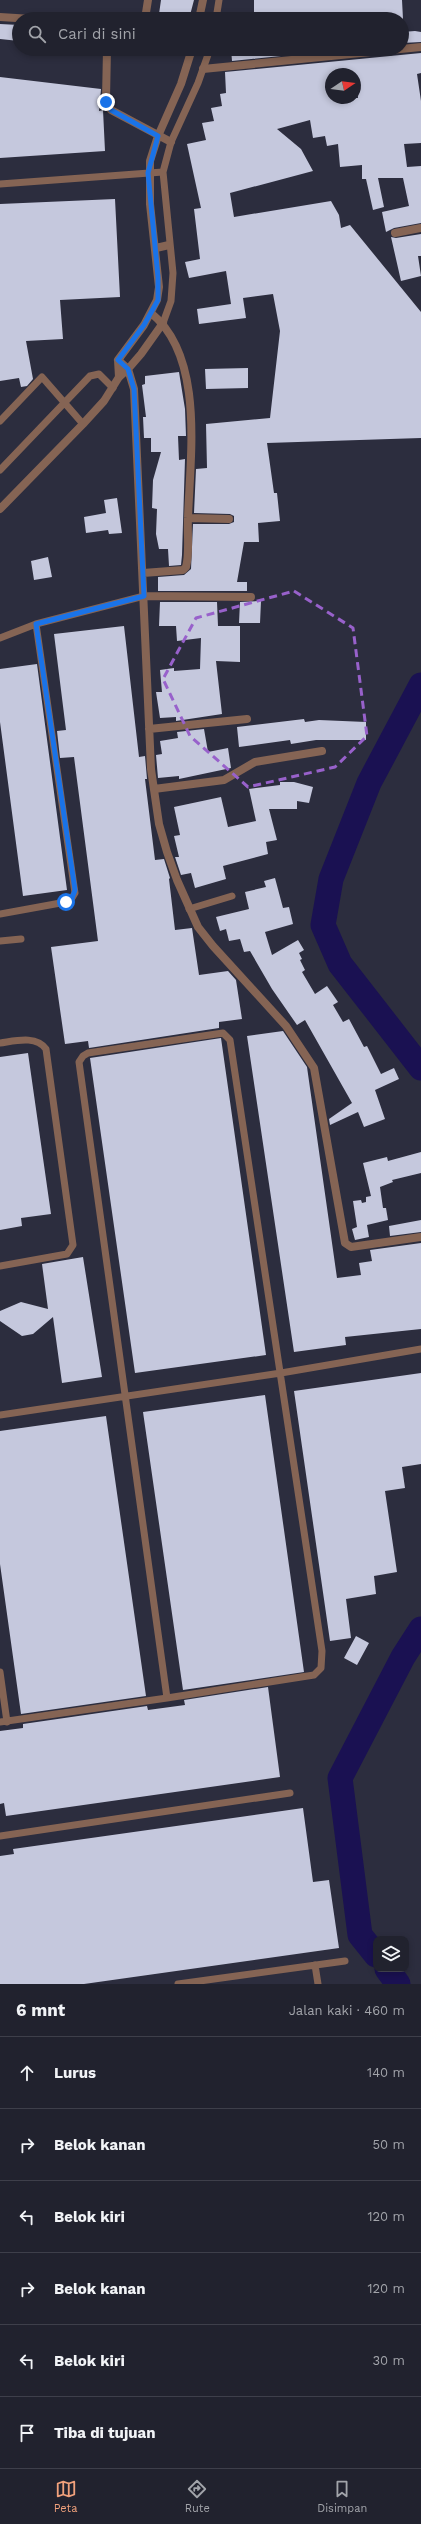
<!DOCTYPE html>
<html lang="id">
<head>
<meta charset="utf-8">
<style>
	body { margin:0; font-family:"Work Sans",sans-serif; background:#292a36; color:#f1f3f6 }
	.controls { position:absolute; right:12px; bottom:12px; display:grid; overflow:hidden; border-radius:8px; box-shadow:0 2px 6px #0003 }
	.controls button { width:36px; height:36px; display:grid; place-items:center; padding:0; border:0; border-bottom:1px solid #3e3f4a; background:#21222e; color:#f1f3f6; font:20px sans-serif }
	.compass { position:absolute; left:325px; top:68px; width:36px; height:36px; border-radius:50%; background:#21222e; box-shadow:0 2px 6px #0003; rotate:77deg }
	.stop { position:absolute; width:12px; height:12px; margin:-9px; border:3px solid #1a73e8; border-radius:50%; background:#fff }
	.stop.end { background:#1a73e8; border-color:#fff; box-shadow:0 1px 4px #0008 }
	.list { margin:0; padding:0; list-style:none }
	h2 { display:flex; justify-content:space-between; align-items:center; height:52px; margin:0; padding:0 16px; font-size:17px }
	h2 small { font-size:13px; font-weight:400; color:#a2a4aa }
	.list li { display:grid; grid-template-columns:26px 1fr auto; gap:12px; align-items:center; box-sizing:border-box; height:72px; padding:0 16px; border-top:1px solid #3e3f4a }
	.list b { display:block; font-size:15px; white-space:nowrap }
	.list em { font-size:13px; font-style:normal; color:#a2a4aa }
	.icon { flex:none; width:22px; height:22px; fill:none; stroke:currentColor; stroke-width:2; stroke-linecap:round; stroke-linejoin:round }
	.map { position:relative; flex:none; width:421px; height:1984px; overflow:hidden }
	.search { position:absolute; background:#21222e; box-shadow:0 2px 6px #0003; left:12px; right:12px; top:12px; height:44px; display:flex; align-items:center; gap:10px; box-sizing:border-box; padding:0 14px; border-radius:22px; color:#a2a4aa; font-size:15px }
	.sheet { height:484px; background:#21222e }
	nav { display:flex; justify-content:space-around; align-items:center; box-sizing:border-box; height:56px; border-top:1px solid #3e3f4a; background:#21222e; font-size:11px; color:#a2a4aa }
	nav a { display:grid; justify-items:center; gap:2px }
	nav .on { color:#f1a17c }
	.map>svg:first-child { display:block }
</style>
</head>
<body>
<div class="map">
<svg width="421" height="1984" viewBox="0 0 421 1984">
	<rect width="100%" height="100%" fill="#2c2d3e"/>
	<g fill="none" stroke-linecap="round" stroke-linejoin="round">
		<path stroke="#1a1152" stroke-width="25" d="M 421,685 L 369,783 L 331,879 L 323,925 L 340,964 L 421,1068
			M 376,1955 L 360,1935 L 340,1778 L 403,1657 L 421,1629
			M 387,1969 L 398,1984"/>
	</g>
	<path fill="#c5c8dd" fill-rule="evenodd" d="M 161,0 L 194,0 L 189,19 L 176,19 L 177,17 L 159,14 Z
		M 254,0 L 402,0 L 403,19 L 254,17 Z
		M 0,24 L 19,25 L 19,41 L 0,39 Z
		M 415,31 L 421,32 L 421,42 L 402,43 L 402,32 Z
		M 231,49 L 340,49 L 340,50 L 232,61 Z
		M 421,53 L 421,73 L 417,74 L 421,101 L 421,143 L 404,144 L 407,167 L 421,166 L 421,223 L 394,228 L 386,232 L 382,212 L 409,206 L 403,178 L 378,178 L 384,207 L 373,210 L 366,179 L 362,179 L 362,165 L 340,167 L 338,144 L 327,146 L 325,136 L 313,138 L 310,120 L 277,129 L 301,149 L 313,171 L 230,193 L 234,217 L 331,201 L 339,215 L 341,228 L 350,225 L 421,312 L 421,438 L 267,443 L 274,493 L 277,493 L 280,521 L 258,523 L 259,542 L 244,542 L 237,582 L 247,582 L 247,591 L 158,591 L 158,577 L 184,575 L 191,569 L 193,524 L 229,524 L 234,522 L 234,516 L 230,514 L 194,513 L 196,469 L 207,468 L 206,424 L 270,418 L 280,331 L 273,294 L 243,298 L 246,318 L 199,324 L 197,309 L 231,304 L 226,271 L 189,278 L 185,262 L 200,259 L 194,209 L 201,208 L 187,144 L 206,140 L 202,123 L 214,121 L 211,108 L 222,106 L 220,94 L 226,93 L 225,72 ZM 331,74 L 356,74 L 358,98 L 331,98 Z
		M 0,77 L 101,89 L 99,111 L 103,110 L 105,151 L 0,158 Z
		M 115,199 L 120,297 L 60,300 L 63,339 L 26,341 L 33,379 L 27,386 L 21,387 L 19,378 L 0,381 L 0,204 Z
		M 421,234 L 421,256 L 418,256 L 421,276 L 401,281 L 391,237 L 396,238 Z
		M 248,368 L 248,388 L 206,389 L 205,369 Z
		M 179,372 L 185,409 L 186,436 L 178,436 L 179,460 L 185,459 L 182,555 L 181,565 L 169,566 L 168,549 L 159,549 L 156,534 L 157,509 L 152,508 L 153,480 L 161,452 L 151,452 L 151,438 L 144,438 L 143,417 L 146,417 L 142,385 L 145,384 L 145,376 Z
		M 117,498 L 122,533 L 109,534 L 108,530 L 86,533 L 84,517 L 106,513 L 104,500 Z
		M 48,557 L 52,577 L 34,580 L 31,561 Z
		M 261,601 L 260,623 L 239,623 L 240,602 Z
		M 160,602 L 217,602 L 218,626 L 240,626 L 240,662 L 216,661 L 222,714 L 176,721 L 176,717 L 160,718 L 156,692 L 162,692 L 160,670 L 174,668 L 174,671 L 200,669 L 201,638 L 177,641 L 176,626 L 159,626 Z
		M 124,626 L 139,757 L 145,756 L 147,779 L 145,779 L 155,860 L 164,859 L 170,878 L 169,879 L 175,930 L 192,928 L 199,975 L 228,971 L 236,980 L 242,1019 L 219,1022 L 219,1028 L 89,1048 L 88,1041 L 65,1044 L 51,947 L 98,941 L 74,757 L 60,758 L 57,731 L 66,730 L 54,634 Z
		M 37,664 L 67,890 L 23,896 L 0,722 L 0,669 Z
		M 304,719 L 305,722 L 319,720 L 366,722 L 366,740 L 316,740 L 291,744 L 290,740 L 239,747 L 237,727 Z
		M 204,729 L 208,752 L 228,748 L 231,768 L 179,779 L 179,776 L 158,778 L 156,755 L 162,754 L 160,741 L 178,738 L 177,732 Z
		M 280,782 L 294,782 L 313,787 L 309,803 L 297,801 L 297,809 L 269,809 L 277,840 L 266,842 L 268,854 L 223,866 L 226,879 L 195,888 L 191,873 L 181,875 L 175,857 L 179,857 L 174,836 L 180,835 L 174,807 L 221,797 L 228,827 L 256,821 L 249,789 L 280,785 Z
		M 275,878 L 283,908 L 289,907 L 293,924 L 265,932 L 272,955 L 298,940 L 304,950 L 299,953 L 302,959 L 300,960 L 305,970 L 302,972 L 315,994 L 327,986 L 338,1002 L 333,1005 L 343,1022 L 349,1019 L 364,1047 L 367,1046 L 381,1074 L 394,1068 L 399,1079 L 375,1090 L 385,1119 L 364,1127 L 358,1112 L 330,1125 L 329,1119 L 352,1103 L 305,1020 L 297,1025 L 272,989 L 250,951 L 244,952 L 240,939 L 229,941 L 226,929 L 220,931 L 216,917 L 249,909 L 245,892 L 266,887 L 264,881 Z
		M 283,1031 L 307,1067 L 337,1278 L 361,1275 L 359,1263 L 372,1261 L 370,1250 L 421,1243 L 421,1329 L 345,1337 L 346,1345 L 294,1352 L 247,1036 Z
		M 221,1038 L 266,1355 L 135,1373 L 90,1058 Z
		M 28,1053 L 51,1214 L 21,1218 L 22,1226 L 0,1230 L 0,1057 Z
		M 421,1152 L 421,1173 L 392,1180 L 393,1182 L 380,1187 L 383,1208 L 386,1208 L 388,1220 L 367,1225 L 369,1237 L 355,1240 L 352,1229 L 357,1227 L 353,1201 L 361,1200 L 362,1203 L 366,1202 L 366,1197 L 371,1196 L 363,1163 L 387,1157 L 388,1161 Z
		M 421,1220 L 421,1232 L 390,1236 L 389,1226 Z
		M 83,1257 L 102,1377 L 62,1383 L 53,1317 L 33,1334 L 22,1336 L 0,1321 L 0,1311 L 21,1302 L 48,1309 L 42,1264 Z
		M 421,1373 L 421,1464 L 402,1467 L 405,1488 L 385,1491 L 397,1572 L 374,1576 L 376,1594 L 346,1599 L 351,1638 L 330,1641 L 294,1391 Z
		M 265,1395 L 304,1672 L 183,1690 L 143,1412 Z
		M 106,1416 L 146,1696 L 21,1714 L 0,1564 L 0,1431 Z
		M 356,1636 L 369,1643 L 357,1665 L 344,1658 Z
		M 268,1687 L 280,1777 L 6,1816 L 4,1803 L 0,1804 L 0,1731 L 23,1728 L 23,1724 L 147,1706 L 148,1710 L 185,1705 L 184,1700 Z
		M 303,1808 L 313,1882 L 329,1880 L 339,1948 L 84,1984 L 0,1984 L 0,1856 L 14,1854 L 13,1849 Z"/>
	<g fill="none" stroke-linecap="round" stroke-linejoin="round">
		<path stroke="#856454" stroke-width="7" d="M 216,19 L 219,0
			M 0,184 L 163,172
			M 163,323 L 171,301 L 173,273 L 163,172 L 171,142 L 198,83 L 210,49
			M 0,421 L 42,377 L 83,424
			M 0,470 L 90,376 L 99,374 L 113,388
			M 0,638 L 36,624 L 144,596
			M 189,909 L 232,896
			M 0,914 L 66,902 L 72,898 L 75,893 L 36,624
			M 0,941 L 21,939
			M 223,1033 L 230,1040 L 322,1651 L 321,1668 L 314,1675 L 167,1698 L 79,1062 L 83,1056 L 88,1053 Z
			M 0,1043 C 15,1041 36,1035 46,1049 L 73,1245 L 67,1254 L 0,1266
			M 0,1415 L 281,1373 L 421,1349
			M 0,1672 L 7,1722
			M 0,1722 L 167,1698
			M 0,1836 L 290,1793
			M 315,1965 L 318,1984
			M 178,1984 L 345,1961"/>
		<path stroke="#856454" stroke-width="8" d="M 0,17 L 32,19
			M 145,19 L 148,0
			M 199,19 L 203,0
			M 107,49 L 106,99 L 111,110 L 171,142
			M 203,69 L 421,47
			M 395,233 L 421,228
			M 156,248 L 169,245
			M 118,360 L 128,369 L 134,389 L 151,769 L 159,824 L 167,852 L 177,880 L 198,927 L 213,946 L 286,1026 L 314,1068 L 345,1243 L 351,1247 L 421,1237
			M 119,377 L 118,360 L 144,325 L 157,300 L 159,287 L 150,204 L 150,161 L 158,136 L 181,84 L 192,49
			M 0,509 L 83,424 L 104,401 L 119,377 L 128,369 L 141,354 L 163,323
			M 188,518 L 229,519
			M 143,573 L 183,570 L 186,567 C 190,552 187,534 188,518 C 190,456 205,357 151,313
			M 144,596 L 251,597
			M 149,729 L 247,719
			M 154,789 L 224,780 L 255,762 L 322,751"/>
	</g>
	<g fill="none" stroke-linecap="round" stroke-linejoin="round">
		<path stroke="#1a73e8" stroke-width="5" d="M 66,902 L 72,898 L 75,890 L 36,624 L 144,596 L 134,389 L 128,369 L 118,360 L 144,325 L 158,300 L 158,277 L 148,173 L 158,136 L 111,110 L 106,102"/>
	</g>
	<path fill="none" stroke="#9861cb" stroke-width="3" stroke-dasharray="8 5" stroke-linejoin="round" d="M 294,591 L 353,628 L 367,736 L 335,767 L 248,787 L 190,736 L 163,679 L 196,618 Z"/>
</svg>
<div class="controls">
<button><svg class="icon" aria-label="layers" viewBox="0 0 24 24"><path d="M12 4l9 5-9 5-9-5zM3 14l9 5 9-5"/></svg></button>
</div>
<svg class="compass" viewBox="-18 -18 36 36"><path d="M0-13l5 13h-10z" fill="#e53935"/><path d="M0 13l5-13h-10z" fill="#a2a4aa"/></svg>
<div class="stop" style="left:66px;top:902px"></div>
<div class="stop end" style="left:106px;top:102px"></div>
<div class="search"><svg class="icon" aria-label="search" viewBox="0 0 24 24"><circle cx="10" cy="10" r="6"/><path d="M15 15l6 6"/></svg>Cari di sini</div>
</div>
<section class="sheet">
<h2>6 mnt<small>Jalan kaki · 460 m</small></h2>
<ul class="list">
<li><svg class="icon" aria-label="ahead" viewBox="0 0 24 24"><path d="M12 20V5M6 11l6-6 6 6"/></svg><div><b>Lurus</b></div><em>140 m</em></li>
<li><svg class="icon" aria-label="right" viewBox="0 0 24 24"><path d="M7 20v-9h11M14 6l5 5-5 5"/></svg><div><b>Belok kanan</b></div><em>50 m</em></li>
<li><svg class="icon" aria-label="left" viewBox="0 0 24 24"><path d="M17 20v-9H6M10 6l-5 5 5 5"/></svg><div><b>Belok kiri</b></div><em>120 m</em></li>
<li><svg class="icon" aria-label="right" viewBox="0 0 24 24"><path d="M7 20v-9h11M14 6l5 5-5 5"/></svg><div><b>Belok kanan</b></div><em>120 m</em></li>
<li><svg class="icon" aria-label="left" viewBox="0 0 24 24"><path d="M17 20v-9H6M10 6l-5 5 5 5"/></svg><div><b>Belok kiri</b></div><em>30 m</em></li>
<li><svg class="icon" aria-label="arrive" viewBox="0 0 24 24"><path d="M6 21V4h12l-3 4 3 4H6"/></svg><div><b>Tiba di tujuan</b></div></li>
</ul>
</section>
<nav>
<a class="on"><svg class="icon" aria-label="map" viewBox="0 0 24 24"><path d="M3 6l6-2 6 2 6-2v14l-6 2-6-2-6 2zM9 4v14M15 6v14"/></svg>Peta</a>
<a><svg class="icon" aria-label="directions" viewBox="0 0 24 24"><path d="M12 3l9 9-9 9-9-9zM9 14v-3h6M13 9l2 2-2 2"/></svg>Rute</a>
<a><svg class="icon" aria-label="saved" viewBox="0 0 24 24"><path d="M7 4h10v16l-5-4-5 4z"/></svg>Disimpan</a>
</nav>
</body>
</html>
